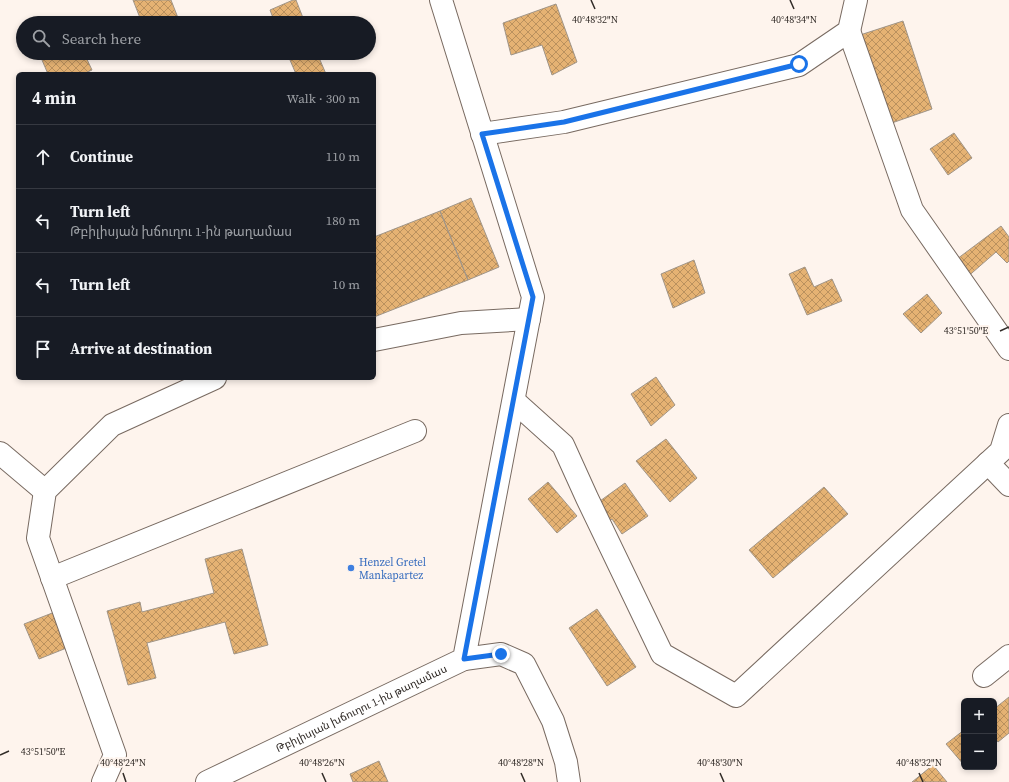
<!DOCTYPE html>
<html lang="en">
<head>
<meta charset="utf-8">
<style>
	body { margin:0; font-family:"Source Serif 4","Noto Sans Armenian",serif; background:#20242c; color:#f1f3f6 }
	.controls { position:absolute; right:12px; bottom:12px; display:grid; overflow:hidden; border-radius:6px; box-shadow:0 2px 6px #0003 }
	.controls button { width:36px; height:36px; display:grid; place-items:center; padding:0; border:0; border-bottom:1px solid #363941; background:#171b24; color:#f1f3f6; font:20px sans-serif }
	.stop { position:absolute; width:12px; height:12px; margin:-9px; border:3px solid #1a73e8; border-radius:50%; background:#fff }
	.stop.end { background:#1a73e8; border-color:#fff; box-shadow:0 1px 4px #0008 }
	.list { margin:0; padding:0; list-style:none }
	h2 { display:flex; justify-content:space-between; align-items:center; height:52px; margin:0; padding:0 16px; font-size:17px }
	h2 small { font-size:13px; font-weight:400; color:#9ea1a6 }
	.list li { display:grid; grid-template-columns:26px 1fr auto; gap:12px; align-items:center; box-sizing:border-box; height:64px; padding:0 16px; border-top:1px solid #363941 }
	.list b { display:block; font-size:15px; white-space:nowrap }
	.list p { margin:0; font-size:13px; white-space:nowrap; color:#9ea1a6 }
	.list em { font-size:13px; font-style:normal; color:#9ea1a6 }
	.icon { flex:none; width:22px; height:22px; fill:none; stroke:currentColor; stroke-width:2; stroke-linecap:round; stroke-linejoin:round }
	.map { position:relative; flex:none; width:1009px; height:782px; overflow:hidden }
	.search { position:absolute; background:#171b24; box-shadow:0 2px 6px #0003; left:16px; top:16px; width:360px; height:44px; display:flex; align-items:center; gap:10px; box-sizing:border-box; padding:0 14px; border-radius:22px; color:#9ea1a6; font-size:15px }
	.panel { position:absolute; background:#171b24; box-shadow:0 2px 6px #0003; left:16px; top:72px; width:360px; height:308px; border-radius:6px }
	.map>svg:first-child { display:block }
</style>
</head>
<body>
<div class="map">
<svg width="1009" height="782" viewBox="0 0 1009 782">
	<defs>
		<pattern id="building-cross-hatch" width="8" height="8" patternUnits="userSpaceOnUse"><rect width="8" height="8" fill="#e5b273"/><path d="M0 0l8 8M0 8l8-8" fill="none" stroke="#ba915e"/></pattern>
	</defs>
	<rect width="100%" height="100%" fill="#fef4ed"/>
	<path fill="url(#building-cross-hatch)" stroke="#a09588" d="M 133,0 L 171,0 L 180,23 L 142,23 Z
		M 293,0 L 296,0 L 305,23 L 275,23 L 270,10 Z
		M 556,4 L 577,62 L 552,75 L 542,45 L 511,55 L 503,23 Z
		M 903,21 L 932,109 L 886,125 L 857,36 Z
		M 39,53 L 84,53 L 92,70 L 83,74 L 48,74 Z
		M 287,53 L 317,53 L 326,74 L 296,74 Z
		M 954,133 L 972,158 L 948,175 L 930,149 Z
		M 471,198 L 499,267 L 468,280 L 440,211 Z
		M 440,211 L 468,280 L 374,317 L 374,237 Z
		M 1001,226 L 1009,237 L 1009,261 L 1007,263 L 996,252 L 965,279 L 953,262 Z
		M 694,260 L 705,293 L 673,308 L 661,274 Z
		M 805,267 L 814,287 L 832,279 L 842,301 L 807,315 L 789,274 Z
		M 927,294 L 942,313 L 921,333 L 903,314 Z
		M 656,377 L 675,405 L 651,426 L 631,394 Z
		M 666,439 L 697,478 L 670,502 L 636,461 Z
		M 548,482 L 577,516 L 557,533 L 528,499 Z
		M 625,483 L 648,516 L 622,534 L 612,519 L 605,524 L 593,506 Z
		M 824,487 L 848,514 L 773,578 L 749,550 Z
		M 242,549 L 268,645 L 234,654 L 225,622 L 147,643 L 156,678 L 128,685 L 107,611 L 140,602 L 142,612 L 214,593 L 205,559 Z
		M 597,609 L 636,667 L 607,686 L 569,628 Z
		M 60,610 L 74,645 L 39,659 L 24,624 Z
		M 1009,697 L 1009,733 L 998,742 L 994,737 L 994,709 Z
		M 964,730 L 964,765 L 946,744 Z
		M 379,761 L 388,782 L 353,782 L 350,774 Z
		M 933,765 L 947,782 L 912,782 Z"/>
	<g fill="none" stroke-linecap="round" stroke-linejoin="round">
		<g stroke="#786a61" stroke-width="24">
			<g id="minor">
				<path d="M 849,31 L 912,210 L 1009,349"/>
				<path d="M 482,134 L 564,122 L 799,65 L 849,31 L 856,0"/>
				<path d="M 374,340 L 461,323 L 529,319"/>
				<path d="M 514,401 L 563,445 L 587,498 L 662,654 L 736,696 L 1001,451 L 1009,425"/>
				<path d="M 0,453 L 45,491"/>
				<path d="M 988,463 L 1009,485"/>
				<path d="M 52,578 L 415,431"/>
				<path d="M 464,659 L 501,654 L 524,664 L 553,721 L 566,762 L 569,782"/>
				<path d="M 984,676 L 1009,656"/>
				<path d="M 103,782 L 115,755 L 38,538 L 45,491 L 112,425 L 215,378"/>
				<path id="s1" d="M 207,782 L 464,659 L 533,297 L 441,0"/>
			</g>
		</g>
		<use href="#minor" stroke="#fff" stroke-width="22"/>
	</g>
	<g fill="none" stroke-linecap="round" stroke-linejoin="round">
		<path stroke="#1a73e8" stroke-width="5" d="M 501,654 L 464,659 L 533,297 L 482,134 L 564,122 L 799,64"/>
	</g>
	<path fill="none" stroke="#312b27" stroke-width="1.5" d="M 591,0 L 595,9M 790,0 L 794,9M 1000,331 L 1009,327M 0,755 L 9,751M 123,773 L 126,782M 322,773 L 326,782M 521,773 L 525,782M 720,773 L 724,782M 919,773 L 923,782"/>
	<circle fill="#3f7fe0" stroke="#fef4ed" stroke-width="1.5" cx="351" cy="568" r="4"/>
	<g text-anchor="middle" stroke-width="4" stroke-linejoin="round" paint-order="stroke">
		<g font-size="11" fill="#366cbe" stroke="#fef4ed" text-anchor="start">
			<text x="359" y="566">Henzel Gretel<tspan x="359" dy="13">Mankapartez</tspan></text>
		</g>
		<g font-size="11" fill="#312b27" stroke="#fef4ed">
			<text dy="4" stroke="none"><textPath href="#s1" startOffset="171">Թբիլիսյան խճուղու 1-ին թաղամաս</textPath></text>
		</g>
	</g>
	<g font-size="10" text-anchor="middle" fill="#312b27" stroke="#fef4ed" stroke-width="4" stroke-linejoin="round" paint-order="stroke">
		<text x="595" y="23">40°48'32"N</text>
		<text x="794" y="23">40°48'34"N</text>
		<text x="966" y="334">43°51'50"E</text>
		<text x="43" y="755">43°51'50"E</text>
		<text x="123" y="766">40°48'24"N</text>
		<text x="322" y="766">40°48'26"N</text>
		<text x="521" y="766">40°48'28"N</text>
		<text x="720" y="766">40°48'30"N</text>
		<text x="919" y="766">40°48'32"N</text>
	</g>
</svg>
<div class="controls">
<button>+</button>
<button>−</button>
</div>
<div class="stop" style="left:799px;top:64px"></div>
<div class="stop end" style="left:501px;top:654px"></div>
<div class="search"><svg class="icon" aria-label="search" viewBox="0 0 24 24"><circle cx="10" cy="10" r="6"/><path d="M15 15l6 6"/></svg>Search here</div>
<section class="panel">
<h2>4 min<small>Walk · 300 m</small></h2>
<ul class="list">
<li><svg class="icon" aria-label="ahead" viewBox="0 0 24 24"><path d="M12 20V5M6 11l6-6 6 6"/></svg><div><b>Continue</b></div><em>110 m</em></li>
<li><svg class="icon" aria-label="left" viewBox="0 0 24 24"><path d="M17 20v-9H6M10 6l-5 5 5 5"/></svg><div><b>Turn left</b><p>Թբիլիսյան խճուղու 1-ին թաղամաս</p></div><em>180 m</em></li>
<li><svg class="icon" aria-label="left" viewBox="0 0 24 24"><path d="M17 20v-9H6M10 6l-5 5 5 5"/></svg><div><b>Turn left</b></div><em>10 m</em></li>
<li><svg class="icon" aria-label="arrive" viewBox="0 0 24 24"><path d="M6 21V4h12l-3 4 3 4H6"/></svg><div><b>Arrive at destination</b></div></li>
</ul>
</section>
</div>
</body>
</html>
